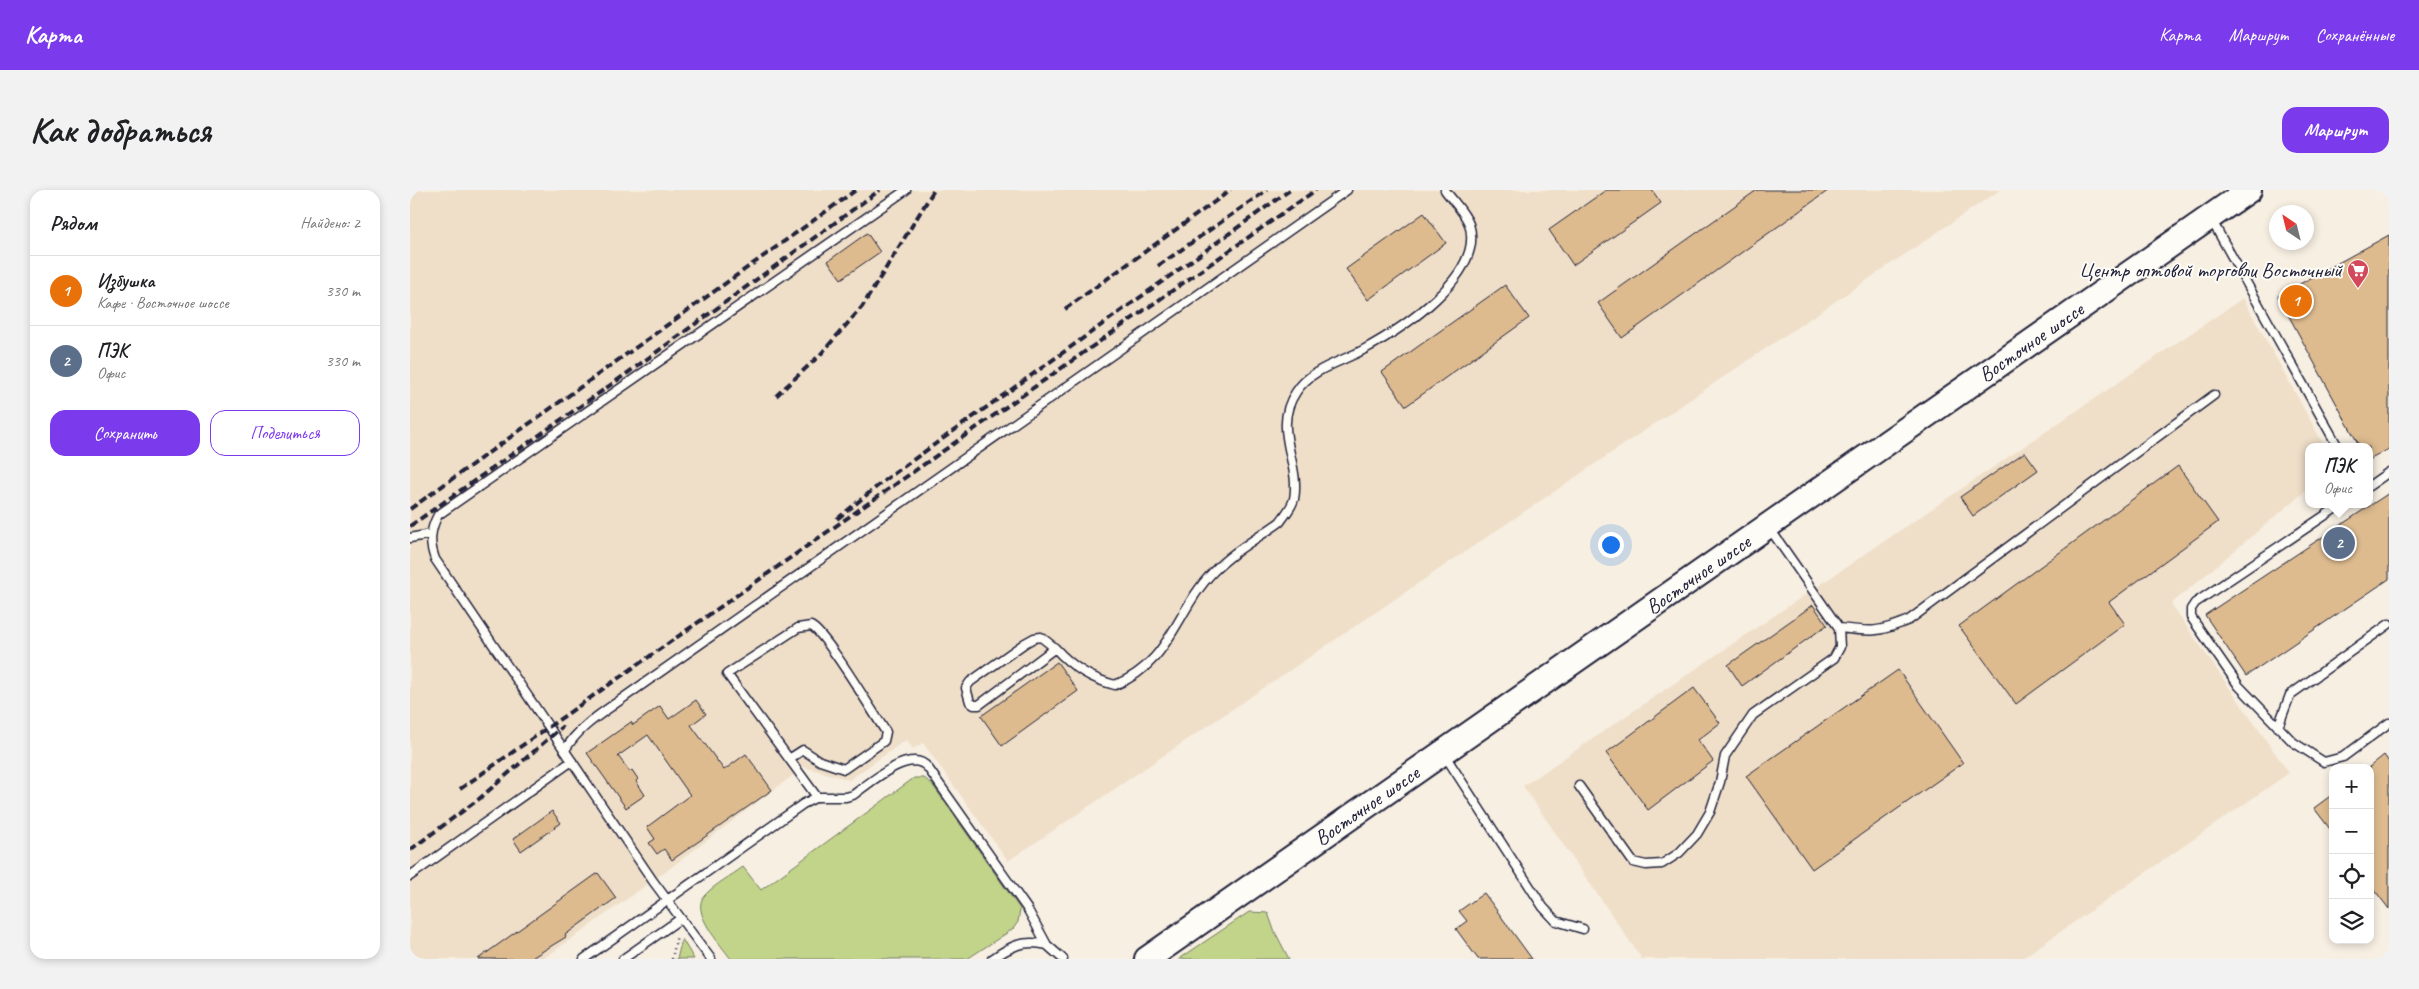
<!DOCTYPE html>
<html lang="ru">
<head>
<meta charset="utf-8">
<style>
	body { margin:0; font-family:Caveat,sans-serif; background:#f2f2f2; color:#202124 }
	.controls { position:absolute; right:15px; bottom:15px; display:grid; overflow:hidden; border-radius:10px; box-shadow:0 2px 8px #0003 }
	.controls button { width:45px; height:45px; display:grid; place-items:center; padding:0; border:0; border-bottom:1px solid #e0e0e0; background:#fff; color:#202124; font:25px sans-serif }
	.compass { position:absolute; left:1859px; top:15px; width:45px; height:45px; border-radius:50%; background:#fff; box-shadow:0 2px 8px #0003; rotate:325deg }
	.you { position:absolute; left:1200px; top:354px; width:18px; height:18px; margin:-12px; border:4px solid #fff; border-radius:50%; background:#1a73e8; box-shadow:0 0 0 8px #1a73e833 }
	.badge { display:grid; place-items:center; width:32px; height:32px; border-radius:50%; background:#7c3aed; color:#fff; font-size:16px; font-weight:700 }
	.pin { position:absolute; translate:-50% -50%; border:2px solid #fff; box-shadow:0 1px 5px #0006 }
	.popup { position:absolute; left:1895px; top:253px; width:68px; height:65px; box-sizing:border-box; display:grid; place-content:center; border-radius:10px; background:#fff; filter:drop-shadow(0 1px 4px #0005); font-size:16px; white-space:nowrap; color:#757577 }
	.popup b { font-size:19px; color:#202124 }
	.popup::after { content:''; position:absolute; left:50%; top:100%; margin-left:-10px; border:10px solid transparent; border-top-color:#fff }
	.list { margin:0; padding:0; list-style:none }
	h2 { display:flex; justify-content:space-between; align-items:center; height:65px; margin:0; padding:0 20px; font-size:21px }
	h2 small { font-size:16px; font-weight:400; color:#757577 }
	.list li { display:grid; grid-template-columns:32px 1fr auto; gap:15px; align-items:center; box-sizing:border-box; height:70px; padding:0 20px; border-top:1px solid #e0e0e0 }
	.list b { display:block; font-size:19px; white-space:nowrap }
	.list p { margin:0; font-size:16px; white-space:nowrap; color:#757577 }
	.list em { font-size:16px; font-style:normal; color:#757577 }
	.actions { display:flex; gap:10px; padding:15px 20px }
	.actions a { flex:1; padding:11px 0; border:1px solid #7c3aed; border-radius:15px; text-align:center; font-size:18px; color:#7c3aed }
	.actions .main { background:#7c3aed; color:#fff }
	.icon { flex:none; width:28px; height:28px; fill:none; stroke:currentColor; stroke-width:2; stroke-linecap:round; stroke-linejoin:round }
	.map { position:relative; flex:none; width:1979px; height:769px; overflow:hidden; border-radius:15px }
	header { display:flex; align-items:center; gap:30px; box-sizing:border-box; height:70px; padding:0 25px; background:#7c3aed; color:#fff }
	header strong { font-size:24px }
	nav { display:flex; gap:28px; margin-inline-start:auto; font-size:18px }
	.intro { display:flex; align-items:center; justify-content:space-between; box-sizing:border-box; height:120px; padding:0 30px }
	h1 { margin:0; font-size:35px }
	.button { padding:12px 22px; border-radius:15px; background:#7c3aed; color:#fff; font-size:18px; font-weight:700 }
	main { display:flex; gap:30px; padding:0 30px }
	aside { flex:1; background:#fff; border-radius:15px; box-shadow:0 2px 8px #0003 }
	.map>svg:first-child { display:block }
</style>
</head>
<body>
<header>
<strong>Карта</strong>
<nav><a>Карта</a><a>Маршрут</a><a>Сохранённые</a></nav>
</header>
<div class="intro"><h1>Как добраться</h1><a class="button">Маршрут</a></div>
<main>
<aside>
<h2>Рядом<small>Найдено: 2</small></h2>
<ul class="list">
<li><span class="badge" style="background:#e8710a">1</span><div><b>Избушка</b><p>Кафе · Восточное шоссе</p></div><em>330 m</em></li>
<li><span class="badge" style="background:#5c6f8a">2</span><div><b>ПЭК</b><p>Офис</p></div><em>330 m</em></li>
</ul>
<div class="actions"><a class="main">Сохранить</a><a>Поделиться</a></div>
</aside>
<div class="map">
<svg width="1979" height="769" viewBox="0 0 1979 769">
	<rect width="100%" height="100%" fill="#f7efe2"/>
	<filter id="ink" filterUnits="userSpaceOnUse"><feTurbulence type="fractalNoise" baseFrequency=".02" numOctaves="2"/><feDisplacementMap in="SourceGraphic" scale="10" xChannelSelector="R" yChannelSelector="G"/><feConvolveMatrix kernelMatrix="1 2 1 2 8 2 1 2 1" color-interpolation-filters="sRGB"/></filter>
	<g filter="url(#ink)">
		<path fill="#efdfc9" d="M 0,0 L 1590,0 L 598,671 L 513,553 L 503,559 L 496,550 L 439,590 L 394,577 L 259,679 L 133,769 L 0,769 Z
			M 1833,108 L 1915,257 L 1899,257 L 1899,298 L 1761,414 L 1879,583 L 1611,769 L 1232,769 L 1113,596 Z"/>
		<path fill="#c1d489" stroke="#727b62" d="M 504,588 L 514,588 L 522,594 L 610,719 L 608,732 L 603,739 L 557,769 L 321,769 C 311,755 279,721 295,705 C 305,694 321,686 333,677 L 351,700 Z
			M 839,722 L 858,723 L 864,740 L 879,769 L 769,769 Z
			M 272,749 L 284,769 L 267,769 Z"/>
		<path fill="#ddbb8f" stroke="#22223b" d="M 1196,0 L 1242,0 L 1251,13 L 1163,75 L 1139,40 Z
			M 1347,0 L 1419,0 L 1212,148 L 1188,113 Z
			M 1014,23 L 1036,53 L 958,110 L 936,79 Z
			M 457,43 L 470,62 L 431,89 L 418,71 Z
			M 1979,45 L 1979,259 L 1959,270 L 1959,257 L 1950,257 L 1868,106 Z
			M 1095,95 L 1119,128 L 996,216 L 972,182 Z
			M 1615,262 L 1628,280 L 1563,326 L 1550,307 Z
			M 1768,276 L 1808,332 L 1699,412 L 1715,434 L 1606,514 L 1549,436 Z
			M 1979,303 L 1979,389 L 1836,486 L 1795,425 Z
			M 1403,415 L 1417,435 L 1332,496 L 1318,475 Z
			M 647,472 L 668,501 L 592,556 L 571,526 Z
			M 1488,480 L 1553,573 L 1402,679 L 1336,586 Z
			M 1284,498 L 1310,533 L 1288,550 L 1303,571 L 1238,620 L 1196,563 Z
			M 286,510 L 296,524 L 281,535 L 314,580 L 336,564 L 362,600 L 262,670 L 254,659 L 247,664 L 239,653 L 245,649 L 237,637 L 280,605 L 238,545 L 208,566 L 220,582 L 222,580 L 228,589 L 226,591 L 235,605 L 216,618 L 177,563 L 221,532 L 223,535 L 250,516 L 259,529 Z
			M 1974,565 L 1979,572 L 1979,719 L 1960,694 L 1960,578 L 1958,578 Z
			M 1923,604 L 1923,643 L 1904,618 Z
			M 142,621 L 151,633 L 111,661 L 103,649 Z
			M 188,683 L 206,708 L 155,745 L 156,747 L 120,769 L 68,769 Z
			M 1074,703 L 1122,769 L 1068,769 L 1046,739 L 1057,731 L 1049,721 Z"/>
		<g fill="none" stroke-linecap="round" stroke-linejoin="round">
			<g stroke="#22223b" stroke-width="11">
				<path id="lane" d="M 1801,29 L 1928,257
					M 1959,296 L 1979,282
					M 1932,314 L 1785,413 L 1781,419 L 1781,427 L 1829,496 L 1883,552 L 1914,572 L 1933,567 L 1979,533
					M 0,348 L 21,344
					M 1429,438 C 1461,442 1468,443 1499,430 L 1804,205
					M 645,458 L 631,447 L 624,448 L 615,453 L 560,492 L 556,498 L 560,512 L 564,515 L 569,515 L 645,458 C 662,477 681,489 705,495 C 760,474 766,420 803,382 C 822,362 848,348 870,332 C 875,325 882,317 884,309 C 891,272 861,239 886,202 C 900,179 931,172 953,160 C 990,140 1076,85 1059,34 C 1055,23 1042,10 1035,0
					M 1868,537 L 1880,505 L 1979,434
					M 155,560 C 169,536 194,522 216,506 L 937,0
					M 1034,564 L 1133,717 L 1146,731 L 1173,739
					M 379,569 L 393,560 L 410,571 L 434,579 L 474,551 L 476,542 C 463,523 416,443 401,436 L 388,438 L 317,484 L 407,607
					M 1169,596 L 1223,672 L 1236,675 L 1252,674 L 1269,663 L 1287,644 L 1300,622 L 1310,592 L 1315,566 L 1343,525 L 1424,468 L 1430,457 L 1429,438 L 1360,339
					M 0,686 L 162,571
					M 637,755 L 653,769
					M 174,769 L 393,614 L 407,607 L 436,607 L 443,605 C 460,593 501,556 518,578 L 618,720 L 637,755 C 614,749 601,756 582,769
					M 213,769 L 270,729
					M 301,769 L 243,691 L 25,369 C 19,353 20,340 28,325 L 496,0"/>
			</g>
			<g stroke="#22223b" stroke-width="28">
				<g id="primary">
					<path id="s1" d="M 737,769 L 1839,0"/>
				</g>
			</g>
			<path stroke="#22223b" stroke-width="2.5" stroke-dasharray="1 4" stroke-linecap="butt" d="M 262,769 L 267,745"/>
			<use href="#lane" stroke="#fdfcf7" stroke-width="8"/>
			<use href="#primary" stroke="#fdfcf7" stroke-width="24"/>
			<path stroke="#22223b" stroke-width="4" stroke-dasharray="8 4" stroke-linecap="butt" d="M 748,76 L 857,0
				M 655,119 L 821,0
				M 366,206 L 410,165 L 452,117 L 524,0
				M 0,319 L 446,0
				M 427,329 L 475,290 L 880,0
				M 0,336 L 219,182 L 470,0
				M 50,599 L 906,0
				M 0,660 L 69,609 L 153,536"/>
		</g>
	</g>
	<defs>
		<g id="supermarket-pin" transform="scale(1.125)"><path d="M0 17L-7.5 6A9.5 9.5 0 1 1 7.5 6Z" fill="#d1495b" stroke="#fdfcf7"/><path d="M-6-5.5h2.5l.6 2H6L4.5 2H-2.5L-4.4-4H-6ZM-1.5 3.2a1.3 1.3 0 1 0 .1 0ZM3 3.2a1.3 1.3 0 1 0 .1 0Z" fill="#fff"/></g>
	</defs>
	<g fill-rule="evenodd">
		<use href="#supermarket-pin" x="1948" y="80"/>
	</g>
	<g text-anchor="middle" stroke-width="4" stroke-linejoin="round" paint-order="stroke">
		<g font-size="21" fill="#22223b" stroke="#fdfcf7" text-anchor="end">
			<text x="1932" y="87">Центр оптовой торговли Восточный</text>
		</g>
		<g font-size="21" fill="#22223b" stroke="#fdfcf7">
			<text dy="7" stroke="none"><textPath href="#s1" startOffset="1078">Восточное шоссе</textPath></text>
			<text dy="7" stroke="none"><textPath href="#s1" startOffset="672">Восточное шоссе</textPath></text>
			<text dy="7" stroke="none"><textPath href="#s1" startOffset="268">Восточное шоссе</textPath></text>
		</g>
	</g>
</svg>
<div class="controls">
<button>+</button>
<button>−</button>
<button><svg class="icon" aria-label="locate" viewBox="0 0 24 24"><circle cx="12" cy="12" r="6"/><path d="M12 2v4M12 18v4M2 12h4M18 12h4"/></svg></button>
<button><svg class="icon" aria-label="layers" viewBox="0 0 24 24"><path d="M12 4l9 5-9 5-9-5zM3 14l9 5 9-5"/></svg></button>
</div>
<svg class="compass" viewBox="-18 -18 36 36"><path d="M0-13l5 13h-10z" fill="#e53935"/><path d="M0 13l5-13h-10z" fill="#757577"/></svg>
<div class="you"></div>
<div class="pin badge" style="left:1886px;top:111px;background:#e8710a">1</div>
<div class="pin badge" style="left:1929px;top:353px;background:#5c6f8a">2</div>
<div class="popup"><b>ПЭК</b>Офис</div>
</div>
</main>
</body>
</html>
